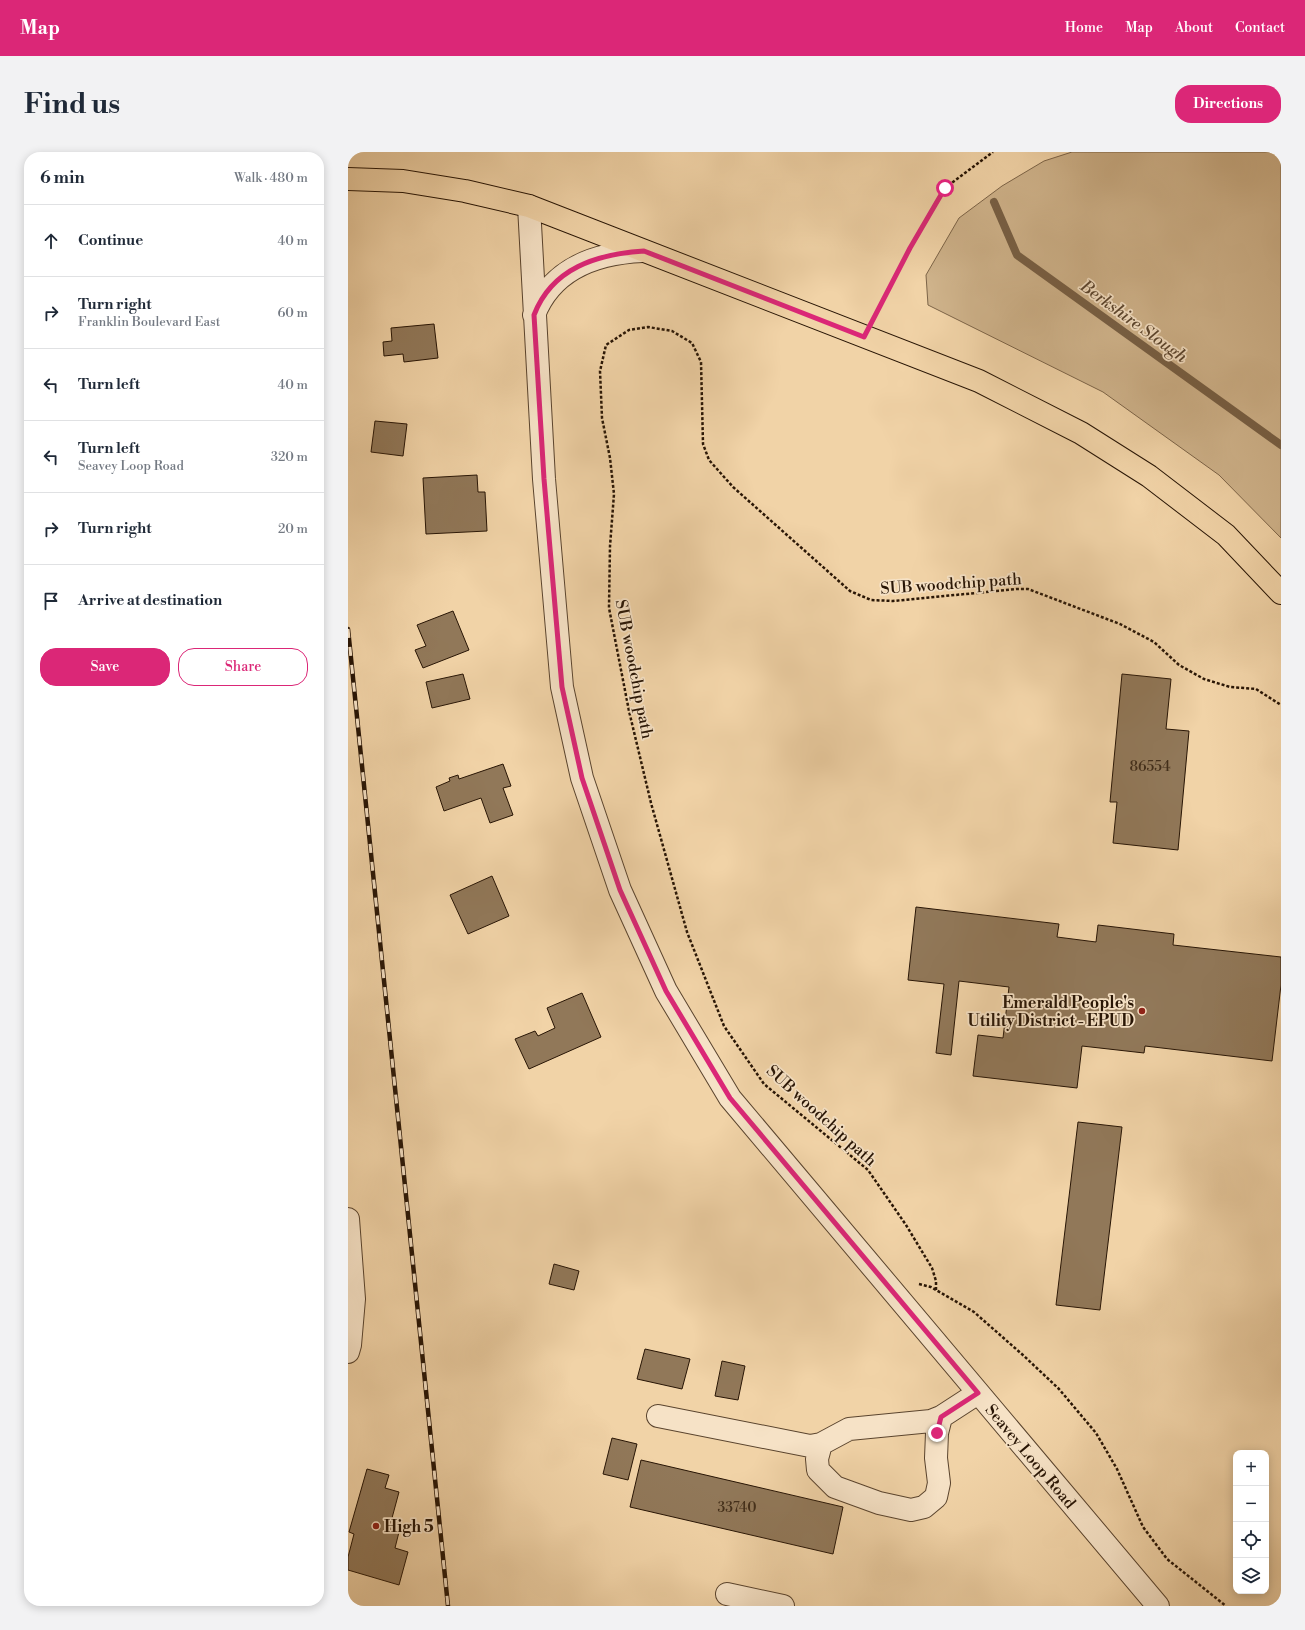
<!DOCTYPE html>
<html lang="en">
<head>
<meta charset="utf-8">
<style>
	body { margin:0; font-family:"Libre Bodoni",serif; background:#f2f2f3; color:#1f2937 }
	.controls { position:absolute; right:12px; bottom:12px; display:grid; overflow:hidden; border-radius:8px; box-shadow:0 2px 10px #0003 }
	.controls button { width:36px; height:36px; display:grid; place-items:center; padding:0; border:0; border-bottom:1px solid #e0e1e3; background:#fff; color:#1f2937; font:20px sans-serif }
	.stop { position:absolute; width:12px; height:12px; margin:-9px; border:3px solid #db2777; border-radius:50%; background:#fff }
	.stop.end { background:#db2777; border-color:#fff; box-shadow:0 1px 4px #0008 }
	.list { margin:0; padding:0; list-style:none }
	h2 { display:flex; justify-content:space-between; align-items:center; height:52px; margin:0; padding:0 16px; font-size:17px }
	h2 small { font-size:13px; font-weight:400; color:#747a83 }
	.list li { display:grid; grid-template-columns:26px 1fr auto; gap:12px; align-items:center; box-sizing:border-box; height:72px; padding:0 16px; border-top:1px solid #e0e1e3 }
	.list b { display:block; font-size:15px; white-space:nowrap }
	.list p { margin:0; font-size:13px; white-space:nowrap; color:#747a83 }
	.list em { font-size:13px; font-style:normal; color:#747a83 }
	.actions { display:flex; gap:8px; padding:12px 16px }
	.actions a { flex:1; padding:9px 0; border:1px solid #db2777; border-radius:16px; text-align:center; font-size:14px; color:#db2777 }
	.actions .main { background:#db2777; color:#fff }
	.icon { flex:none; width:22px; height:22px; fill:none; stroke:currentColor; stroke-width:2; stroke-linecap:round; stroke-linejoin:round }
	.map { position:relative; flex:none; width:933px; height:1454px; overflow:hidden; border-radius:16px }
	header { display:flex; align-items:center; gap:24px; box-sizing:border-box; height:56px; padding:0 20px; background:#db2777; color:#fff }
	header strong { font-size:19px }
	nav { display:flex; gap:22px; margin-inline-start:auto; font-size:14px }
	.intro { display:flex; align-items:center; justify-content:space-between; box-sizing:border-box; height:96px; padding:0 24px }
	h1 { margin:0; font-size:28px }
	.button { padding:10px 18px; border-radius:16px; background:#db2777; color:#fff; font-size:14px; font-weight:700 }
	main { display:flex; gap:24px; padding:0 24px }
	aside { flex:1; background:#fff; border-radius:16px; box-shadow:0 2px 10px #0003 }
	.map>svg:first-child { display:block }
</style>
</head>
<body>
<header>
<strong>Map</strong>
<nav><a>Home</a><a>Map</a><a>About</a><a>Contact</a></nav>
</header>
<div class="intro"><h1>Find us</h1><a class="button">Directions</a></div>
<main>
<aside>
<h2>6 min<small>Walk · 480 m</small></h2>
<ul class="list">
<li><svg class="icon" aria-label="ahead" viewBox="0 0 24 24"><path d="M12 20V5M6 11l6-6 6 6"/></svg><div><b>Continue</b></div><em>40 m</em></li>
<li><svg class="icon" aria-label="right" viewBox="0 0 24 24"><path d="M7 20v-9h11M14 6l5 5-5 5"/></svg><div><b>Turn right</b><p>Franklin Boulevard East</p></div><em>60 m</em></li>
<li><svg class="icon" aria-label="left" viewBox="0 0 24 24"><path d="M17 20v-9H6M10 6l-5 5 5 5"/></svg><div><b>Turn left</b></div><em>40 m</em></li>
<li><svg class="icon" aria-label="left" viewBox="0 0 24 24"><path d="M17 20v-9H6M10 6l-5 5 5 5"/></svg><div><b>Turn left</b><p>Seavey Loop Road</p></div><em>320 m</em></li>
<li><svg class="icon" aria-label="right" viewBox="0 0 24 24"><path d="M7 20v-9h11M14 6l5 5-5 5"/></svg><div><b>Turn right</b></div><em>20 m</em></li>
<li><svg class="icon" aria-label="arrive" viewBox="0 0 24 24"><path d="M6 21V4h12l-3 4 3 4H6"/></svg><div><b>Arrive at destination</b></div></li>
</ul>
<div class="actions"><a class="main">Save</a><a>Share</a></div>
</aside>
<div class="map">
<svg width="933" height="1454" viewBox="0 0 933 1454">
	<rect width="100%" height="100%" fill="#f1d3a7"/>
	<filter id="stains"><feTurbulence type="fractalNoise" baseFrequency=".005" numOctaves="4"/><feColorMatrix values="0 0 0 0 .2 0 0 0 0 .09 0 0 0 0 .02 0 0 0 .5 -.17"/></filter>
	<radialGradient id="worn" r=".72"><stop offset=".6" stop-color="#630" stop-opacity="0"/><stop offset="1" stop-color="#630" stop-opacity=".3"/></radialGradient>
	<path fill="#cfb38b" stroke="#7c6448" d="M 724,0 L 933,0 L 933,386 L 871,323 L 755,240 L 580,153 L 578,123 L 611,66 L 654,34 L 696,9 Z"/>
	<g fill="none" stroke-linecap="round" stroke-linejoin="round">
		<path stroke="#786045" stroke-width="8" d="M 646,50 L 669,103 L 933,293"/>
	</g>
	<path fill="#917859" stroke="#281505" d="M 86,172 L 90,206 L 56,210 L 55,202 L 36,204 L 35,190 L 44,189 L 43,176 Z
		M 27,269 L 59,272 L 55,304 L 23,300 Z
		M 129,323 L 130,340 L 137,340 L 139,379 L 78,382 L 75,326 Z
		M 105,459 L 121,498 L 75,516 L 67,498 L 78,494 L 69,473 Z
		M 115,522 L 122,547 L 84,556 L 78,530 Z
		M 774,522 L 823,527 L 818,577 L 841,579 L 830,698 L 765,691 L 769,650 L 762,650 Z
		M 155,612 L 163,634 L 155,636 L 165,663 L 142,671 L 133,646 L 96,659 L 88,635 L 102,629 L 101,626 L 110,623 L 111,627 Z
		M 144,724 L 161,764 L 120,782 L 102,743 Z
		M 568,755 L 711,772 L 709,785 L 748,790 L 750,773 L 826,782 L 825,793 L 933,805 L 933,833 L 924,909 L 797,894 L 796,901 L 734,894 L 729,936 L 625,924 L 630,883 L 655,886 L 661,835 L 611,829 L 603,903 L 588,901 L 596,832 L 560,828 Z
		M 234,841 L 253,885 L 181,917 L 167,887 L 187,879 L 190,884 L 207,876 L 199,856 Z
		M 730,970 L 774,975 L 752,1158 L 708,1153 Z
		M 206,1112 L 231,1119 L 226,1138 L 201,1132 Z
		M 297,1197 L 342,1207 L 334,1237 L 289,1227 Z
		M 374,1209 L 397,1214 L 390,1248 L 367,1244 Z
		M 264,1286 L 289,1292 L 280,1328 L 255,1322 Z
		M 293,1308 L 495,1355 L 485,1402 L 282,1355 Z
		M 19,1317 L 41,1323 L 37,1336 L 51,1340 L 44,1366 L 54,1368 L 47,1396 L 60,1400 L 51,1433 L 0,1418 L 0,1405 L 6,1382 L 1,1380 Z"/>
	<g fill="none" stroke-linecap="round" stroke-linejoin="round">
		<g stroke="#5a442e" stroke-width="24">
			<path id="minor" d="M 181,54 L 196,327 L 214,535 L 234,626 L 272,738 L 318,839 L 382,946 L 810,1454
				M 186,163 C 204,116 249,101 295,99
				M 0,1067 L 6,1147 L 2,1193 L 0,1200
				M 310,1264 L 462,1294 L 473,1292 L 501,1277 L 583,1269 L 593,1265 L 630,1241
				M 473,1292 L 469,1307 L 470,1318 L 487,1335 L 531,1351 L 563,1358 L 576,1355 L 588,1345 L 591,1331 L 588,1306 L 589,1281 L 593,1265
				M 379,1442 L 435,1454"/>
		</g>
		<g stroke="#281505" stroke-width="24">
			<path id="major" d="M 0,27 L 55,29 L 117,39 L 181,54 L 631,229 L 733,281 L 801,324 L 878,383 L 933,441"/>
		</g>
		<path stroke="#281505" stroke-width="2.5" stroke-dasharray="3 2" stroke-linecap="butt" d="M 527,164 L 562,96 L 597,36 L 645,0
			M 571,1132 L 583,1135 L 626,1160 L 676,1204 L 711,1237 L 748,1281 L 769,1317 L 795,1375 L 819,1407 L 878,1454
			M 588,1138 L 588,1129 L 584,1116 L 558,1073 L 520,1018 L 416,932 L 376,874 L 339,780 L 303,651 L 281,559 L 261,456 L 262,394 L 266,342 L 262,306 L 254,266 L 252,219 L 258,193 L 281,178 L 300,175 L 324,179 L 344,191 L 353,210 L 355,292 L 361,308 L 385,335 L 502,439 L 523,448 L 545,449 L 669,437 L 680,437 L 772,472 L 806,490 L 831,513 L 856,527 L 882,535 L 908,537 L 933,553"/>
		<use href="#minor" stroke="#f6e2c6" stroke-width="22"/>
		<use href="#major" stroke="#f1d3a7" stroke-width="22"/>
		<g stroke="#281505" stroke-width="4.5">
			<path id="rail" d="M 0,477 L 100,1454"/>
		</g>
		<use href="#rail" stroke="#f6e2c6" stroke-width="3" stroke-dasharray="9" stroke-linecap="butt"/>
	</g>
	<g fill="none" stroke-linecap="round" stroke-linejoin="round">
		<path stroke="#db2777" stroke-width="5" d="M 589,1281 L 593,1265 L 630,1241 L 382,946 L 318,839 L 272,738 L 234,626 L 214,535 L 196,327 L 186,163 C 204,116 249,102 296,99 L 516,185 L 562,96 L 597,36"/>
	</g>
	<g fill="#8f2418" stroke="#f6e2c6" stroke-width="1.5">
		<circle cx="794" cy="859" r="4"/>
		<circle cx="28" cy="1374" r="4"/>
	</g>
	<g text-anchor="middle" stroke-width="3.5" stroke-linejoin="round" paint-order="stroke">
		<g font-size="14" fill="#422e1a">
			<text x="802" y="619">86554</text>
			<text x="389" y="1360">33740</text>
		</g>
		<g font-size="16" fill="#281505" stroke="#f6e2c6">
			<text transform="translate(603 431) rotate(-4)" y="6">SUB woodchip path</text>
			<text transform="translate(287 517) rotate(79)" y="6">SUB woodchip path</text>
			<text transform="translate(474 963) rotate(42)" y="6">SUB woodchip path</text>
			<text transform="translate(683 1304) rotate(50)" y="6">Seavey Loop Road</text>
		</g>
		<g font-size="16" font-weight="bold" fill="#281505" stroke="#f6e2c6" text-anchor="end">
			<text x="786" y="856">Emerald People's<tspan x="786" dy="18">Utility District - EPUD</tspan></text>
			<text x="36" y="1380" text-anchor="start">High 5</text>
		</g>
		<g font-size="17" font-style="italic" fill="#5d4730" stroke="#f6e2c6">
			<text transform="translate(786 169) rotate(36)" y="6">Berkshire Slough</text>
		</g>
	</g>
	<rect width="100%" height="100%" filter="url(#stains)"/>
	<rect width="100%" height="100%" fill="url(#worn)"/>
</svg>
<div class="controls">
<button>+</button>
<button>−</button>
<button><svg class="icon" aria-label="locate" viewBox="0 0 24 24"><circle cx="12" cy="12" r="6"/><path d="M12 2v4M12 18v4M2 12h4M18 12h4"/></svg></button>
<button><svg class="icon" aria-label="layers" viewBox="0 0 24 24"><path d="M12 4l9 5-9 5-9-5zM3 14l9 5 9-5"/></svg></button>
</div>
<div class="stop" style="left:597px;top:36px"></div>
<div class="stop end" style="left:589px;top:1281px"></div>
</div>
</main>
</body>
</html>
